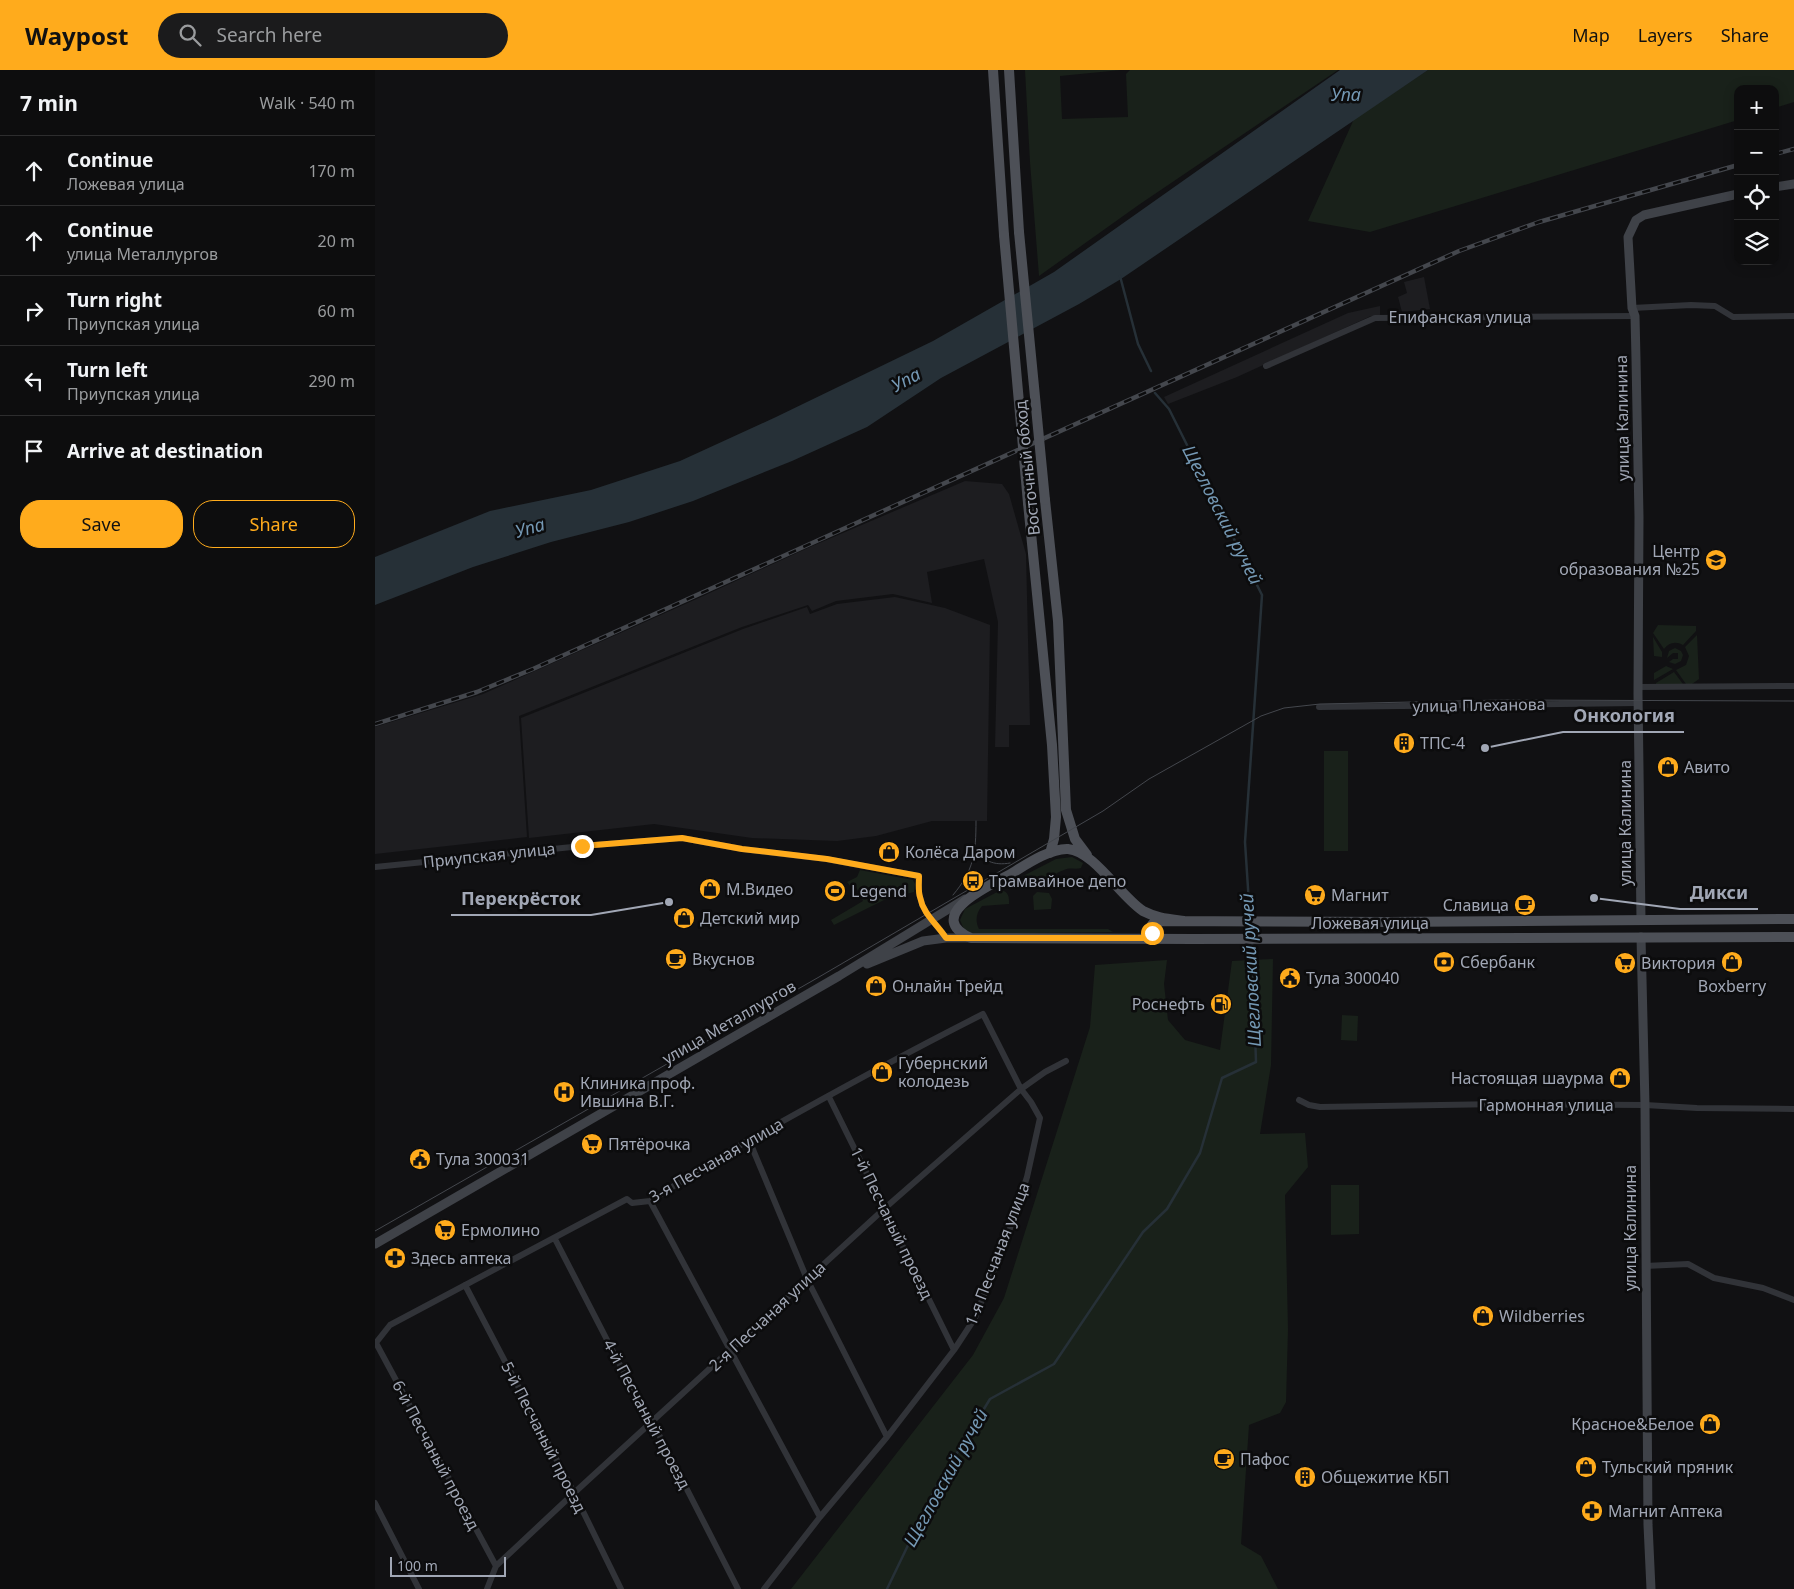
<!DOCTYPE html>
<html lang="en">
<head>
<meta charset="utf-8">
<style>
	body { margin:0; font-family:"Noto Sans",sans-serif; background:#1b1b1c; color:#f1f3f6 }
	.controls { position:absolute; right:15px; top:15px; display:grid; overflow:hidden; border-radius:10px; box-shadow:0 2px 12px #0003 }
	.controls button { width:45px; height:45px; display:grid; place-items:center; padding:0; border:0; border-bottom:1px solid #2d2d2e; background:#0d0d0e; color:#f1f3f6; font:25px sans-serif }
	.scale { position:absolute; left:15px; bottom:12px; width:116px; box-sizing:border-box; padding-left:5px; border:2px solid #a1a7b5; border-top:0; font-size:14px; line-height:18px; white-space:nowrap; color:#a1a7b5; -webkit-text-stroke:4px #0c0c0d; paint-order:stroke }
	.stop { position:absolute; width:15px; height:15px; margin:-11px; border:4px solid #ffab1c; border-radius:50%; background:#fff }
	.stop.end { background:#ffab1c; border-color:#fff; box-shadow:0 1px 5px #0008 }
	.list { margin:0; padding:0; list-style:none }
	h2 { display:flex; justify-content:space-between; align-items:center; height:65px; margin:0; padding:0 20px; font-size:21px }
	h2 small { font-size:16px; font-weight:400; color:#9a9c9e }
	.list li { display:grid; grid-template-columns:32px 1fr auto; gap:15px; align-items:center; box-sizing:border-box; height:70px; padding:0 20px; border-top:1px solid #2d2d2e }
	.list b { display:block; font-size:19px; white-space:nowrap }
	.list p { margin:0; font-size:16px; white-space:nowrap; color:#9a9c9e }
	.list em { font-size:16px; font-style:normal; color:#9a9c9e }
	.actions { display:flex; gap:10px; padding:15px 20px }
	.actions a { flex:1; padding:11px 0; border:1px solid #ffab1c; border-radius:20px; text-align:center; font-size:18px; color:#ffab1c }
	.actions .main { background:#ffab1c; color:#111 }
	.icon { flex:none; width:28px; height:28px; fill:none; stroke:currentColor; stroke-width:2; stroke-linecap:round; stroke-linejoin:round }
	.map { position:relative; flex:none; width:1419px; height:1519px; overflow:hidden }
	header { display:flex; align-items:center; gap:30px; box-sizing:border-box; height:70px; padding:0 25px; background:#ffab1c; color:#111 }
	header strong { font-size:24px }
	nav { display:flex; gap:28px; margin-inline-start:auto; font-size:18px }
	.search { width:350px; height:45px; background:#1b1b1c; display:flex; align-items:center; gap:12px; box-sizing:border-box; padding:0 18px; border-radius:28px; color:#9a9c9e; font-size:19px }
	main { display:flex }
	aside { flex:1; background:#0d0d0e }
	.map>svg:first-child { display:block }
</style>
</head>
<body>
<header>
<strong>Waypost</strong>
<div class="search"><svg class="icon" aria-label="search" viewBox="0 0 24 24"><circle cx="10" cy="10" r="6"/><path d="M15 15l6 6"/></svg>Search here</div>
<nav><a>Map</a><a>Layers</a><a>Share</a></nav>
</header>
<main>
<aside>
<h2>7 min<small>Walk · 540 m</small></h2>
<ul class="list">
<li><svg class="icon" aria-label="ahead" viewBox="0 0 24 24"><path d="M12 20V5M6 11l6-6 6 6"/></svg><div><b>Continue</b><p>Ложевая улица</p></div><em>170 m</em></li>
<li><svg class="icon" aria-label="ahead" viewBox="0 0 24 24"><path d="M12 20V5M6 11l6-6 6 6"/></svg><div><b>Continue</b><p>улица Металлургов</p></div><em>20 m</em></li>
<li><svg class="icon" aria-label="right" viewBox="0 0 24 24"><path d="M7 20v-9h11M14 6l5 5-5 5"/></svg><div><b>Turn right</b><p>Приупская улица</p></div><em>60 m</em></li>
<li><svg class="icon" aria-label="left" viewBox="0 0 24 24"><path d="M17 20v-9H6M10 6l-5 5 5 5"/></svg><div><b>Turn left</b><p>Приупская улица</p></div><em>290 m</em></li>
<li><svg class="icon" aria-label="arrive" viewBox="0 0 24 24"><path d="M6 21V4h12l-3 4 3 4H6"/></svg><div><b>Arrive at destination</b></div></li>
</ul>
<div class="actions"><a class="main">Save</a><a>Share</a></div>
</aside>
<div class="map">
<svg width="1419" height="1519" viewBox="0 0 1419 1519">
	<rect width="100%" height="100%" fill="#111113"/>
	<path fill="#1d1d20" d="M 1049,207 L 1055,239 L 1027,242 L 1023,227 L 1032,223 L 1029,212 Z
		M 1005,236 L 1005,246 L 996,246 L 862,307 L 793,334 L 789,327 L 973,243 Z
		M 590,411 L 627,414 L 634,424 L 651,484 L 655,655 L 634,655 L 634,677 L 620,677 L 623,552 L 609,489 L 552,502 L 557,533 L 518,524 L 461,531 L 437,541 L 433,535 L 367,557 L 144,646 L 152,767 L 0,784 L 0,657 L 108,624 L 326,527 L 435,477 Z
		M 520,527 L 570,538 L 615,555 L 612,751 L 557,751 L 501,766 L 462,771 L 377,768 L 279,754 L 154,768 L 146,648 L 368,559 L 432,537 L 435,544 L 462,534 Z"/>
	<path fill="#19211a" d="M 650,0 L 746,0 L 685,6 L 687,49 L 753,47 L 751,4 L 755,0 L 963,0 L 765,134 L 664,206 L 655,92 Z
		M 1053,0 L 1419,0 L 1419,32 L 1400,38 L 1400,19 L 1363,19 L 1363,50 L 995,162 L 933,151 L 979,49 Z
		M 1283,555 L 1321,556 L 1321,561 L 1308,575 C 1301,571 1294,572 1289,579 L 1278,563 Z
		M 1322,565 L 1324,609 L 1317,614 L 1311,614 L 1301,600 L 1311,595 L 1314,586 L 1310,577 Z
		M 1278,567 L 1287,582 L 1287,587 L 1279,586 Z
		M 1300,578 L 1306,581 L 1308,585 L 1306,591 L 1300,594 L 1294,592 L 1298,589 L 1303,589 L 1303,583 L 1298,583 L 1292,588 L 1294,581 Z
		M 1291,596 L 1298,599 L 1279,610 L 1279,603 Z
		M 1299,602 L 1308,614 L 1281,615 L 1281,613 Z
		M 949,681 L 973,681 L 973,781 L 949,781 Z
		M 697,787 L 708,793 L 706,798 C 700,800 695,797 689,800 C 682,802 674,809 667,814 L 649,810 L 648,806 L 681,789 Z
		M 485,800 L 538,810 L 540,814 L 539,822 L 527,825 L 525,822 L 459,855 L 456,850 L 488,831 L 480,815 L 476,817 L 472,812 L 482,807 Z
		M 626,820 C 634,822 634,827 634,834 L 607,836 C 601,843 600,851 604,859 L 733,859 L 738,862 L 595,864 L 588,857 L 585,850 L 590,839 Z
		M 662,822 L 674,823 L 677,829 L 676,839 L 659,840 L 658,826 Z
		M 898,889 L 896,995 L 885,1064 L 930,1063 L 933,1097 L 910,1125 L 913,1259 L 911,1332 L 905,1343 L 874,1355 L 866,1474 L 886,1486 L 903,1519 L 416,1519 L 598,1285 L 629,1228 L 715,957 L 720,895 L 792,890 L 789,914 L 793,950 L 810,970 L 845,980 L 857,891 Z
		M 967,945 L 983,946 L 982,971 L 966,970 Z
		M 956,1115 L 984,1115 L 984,1164 L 956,1165 Z"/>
	<path fill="#263037" d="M 965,0 L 1053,0 L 746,209 L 704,234 L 566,308 L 492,357 L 417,391 L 318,431 L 254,452 L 176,472 L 98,497 L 0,535 L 0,487 L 115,441 L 216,420 L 305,391 L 401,347 L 558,271 L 679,202 Z"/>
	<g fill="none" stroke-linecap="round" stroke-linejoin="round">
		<path stroke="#263037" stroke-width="2.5" d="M 745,206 L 763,274 L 776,301
			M 780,323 L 794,339 L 887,525 L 870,772 L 875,849
			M 875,854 L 876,866
			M 512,1519 L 560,1419 L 615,1329 L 679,1294 L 768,1162 L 792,1139 L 825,1083 L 847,1008 L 881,992 L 877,872"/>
		<path stroke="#313338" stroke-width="6" d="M 1257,238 L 1316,235 L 1340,236 L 1358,247 L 1419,246
			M 891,296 L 1000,248 L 1260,246
			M 1263,617 L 1419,616
			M 944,637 L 1263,633
			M 0,797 L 207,776 L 307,768 L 367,779 L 451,789 L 544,806 C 544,813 543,821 545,827 C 548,844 562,854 571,868
			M 454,1027 L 579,1280
			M 924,1030 L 934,1035 L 945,1037 L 1126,1034 L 1270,1035 L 1322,1038 L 1419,1039
			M 374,1070 L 432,1209 L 512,1367
			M 275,1131 L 445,1447
			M 180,1169 L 246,1297 L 277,1351 L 363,1519
			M 1270,1196 L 1313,1194 L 1339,1208 L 1388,1218 L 1419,1230
			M 90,1215 L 199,1423 L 246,1519
			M 1,1273 L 121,1496
			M 0,1274 L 15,1255 L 252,1129 L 257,1133 L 275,1131 C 309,1110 341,1088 376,1069 C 452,1026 529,984 608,944 L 646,1019 L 656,1032 L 665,1048 L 652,1107 L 636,1156 L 600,1248 L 579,1280 L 512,1367 L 445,1447 L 389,1519
			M 0,1433 L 44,1519
			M 112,1519 L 121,1496 L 199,1423 L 510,1138 L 646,1019 L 670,1002 L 691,991"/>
		<path stroke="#3f4248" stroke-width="9" d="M 1400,117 L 1419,114
			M 1266,850 L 1263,624 L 1264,447 L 1261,289 L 1260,246 L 1257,238 L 1253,167 L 1261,150 L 1269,145 L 1363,124
			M 1266,867 L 1270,1035 L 1273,1455 L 1276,1519
			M 492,894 L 548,871 L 571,868 L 596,868
			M 0,1174 L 464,906 L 590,829"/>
		<path stroke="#4d5057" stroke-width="10" d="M 618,0 L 629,165
			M 634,0 L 644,162
			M 670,430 L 683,551 L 691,740 L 700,769 L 712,785
			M 653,433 L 677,675 L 681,747 L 679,769 L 675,783
			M 809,851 C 795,849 781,848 768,841 C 745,826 719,781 693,779 C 675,778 649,796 634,805 C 615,815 547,846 596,868 L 818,869 L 1419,867
			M 782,868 C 777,862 773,856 781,851 L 1012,852 L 1419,849"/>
		<path stroke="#44474d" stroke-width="1" d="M 599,777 C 607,791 619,796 635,793
			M 578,825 C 599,800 601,783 601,751
			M 0,1161 L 444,907 L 728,741 L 774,709 L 886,646 L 909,638 L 945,634 L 1128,630 L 1419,631"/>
		<g stroke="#44474d" stroke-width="4.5">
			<path id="rail" d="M 1400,84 L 1419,79
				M 0,654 L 102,622 L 158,599 L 1084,181 L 1164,152 L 1363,95"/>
		</g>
		<use href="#rail" stroke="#0c0c0d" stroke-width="2.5" stroke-dasharray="8" stroke-linecap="butt"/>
		<path stroke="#4d5057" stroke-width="10" d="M 644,162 L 670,430
			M 629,165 L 653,433"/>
	</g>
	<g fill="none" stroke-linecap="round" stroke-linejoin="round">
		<path stroke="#ffab1c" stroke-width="6" d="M 207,776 L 307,768 L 367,779 L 452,789 L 544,806 C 544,813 543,821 545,827 C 548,844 562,854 571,868 L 782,868 L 777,863"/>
	</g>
	<defs>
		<g id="school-disc" transform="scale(1.125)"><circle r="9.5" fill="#ffab1c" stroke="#0c0c0d"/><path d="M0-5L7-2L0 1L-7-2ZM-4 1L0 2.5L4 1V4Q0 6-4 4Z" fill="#111"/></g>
		<g id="building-disc" transform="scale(1.125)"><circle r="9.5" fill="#ffab1c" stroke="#0c0c0d"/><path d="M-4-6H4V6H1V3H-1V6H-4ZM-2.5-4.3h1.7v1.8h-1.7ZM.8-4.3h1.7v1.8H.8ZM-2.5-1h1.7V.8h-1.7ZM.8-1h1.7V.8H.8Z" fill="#111"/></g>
		<g id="shop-disc" transform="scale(1.125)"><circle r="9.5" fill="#ffab1c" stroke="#0c0c0d"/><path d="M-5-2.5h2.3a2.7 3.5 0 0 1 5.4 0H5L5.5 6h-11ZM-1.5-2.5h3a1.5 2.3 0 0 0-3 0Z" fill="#111"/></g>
		<g id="bus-disc" transform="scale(1.125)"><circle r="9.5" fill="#ffab1c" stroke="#0c0c0d"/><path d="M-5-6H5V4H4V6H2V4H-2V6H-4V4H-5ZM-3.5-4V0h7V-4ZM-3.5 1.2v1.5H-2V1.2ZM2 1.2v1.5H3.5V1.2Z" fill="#111"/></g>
		<g id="stadium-disc" transform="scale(1.125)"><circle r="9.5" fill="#ffab1c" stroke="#0c0c0d"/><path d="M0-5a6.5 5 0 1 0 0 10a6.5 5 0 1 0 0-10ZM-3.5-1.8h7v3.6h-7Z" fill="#111"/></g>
		<g id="supermarket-disc" transform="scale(1.125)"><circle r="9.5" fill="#ffab1c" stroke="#0c0c0d"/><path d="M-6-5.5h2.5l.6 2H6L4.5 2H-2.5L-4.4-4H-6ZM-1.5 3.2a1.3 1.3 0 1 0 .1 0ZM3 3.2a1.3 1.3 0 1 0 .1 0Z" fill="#111"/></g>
		<g id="cafe-disc" transform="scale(1.125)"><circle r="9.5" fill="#ffab1c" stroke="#0c0c0d"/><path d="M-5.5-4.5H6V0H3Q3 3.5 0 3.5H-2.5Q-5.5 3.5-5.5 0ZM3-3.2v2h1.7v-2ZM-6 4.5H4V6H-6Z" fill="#111"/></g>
		<g id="bank-disc" transform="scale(1.125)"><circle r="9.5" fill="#ffab1c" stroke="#0c0c0d"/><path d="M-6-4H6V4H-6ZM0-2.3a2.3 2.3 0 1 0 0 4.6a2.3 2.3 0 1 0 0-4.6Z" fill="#111"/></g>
		<g id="civic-disc" transform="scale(1.125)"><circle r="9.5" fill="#ffab1c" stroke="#0c0c0d"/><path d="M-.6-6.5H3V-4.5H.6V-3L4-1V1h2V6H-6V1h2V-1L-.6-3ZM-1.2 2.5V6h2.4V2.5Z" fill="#111"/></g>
		<g id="fuel-disc" transform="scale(1.125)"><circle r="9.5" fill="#ffab1c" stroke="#0c0c0d"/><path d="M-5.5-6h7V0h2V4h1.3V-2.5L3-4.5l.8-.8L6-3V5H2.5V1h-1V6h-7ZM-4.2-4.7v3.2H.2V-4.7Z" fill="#111"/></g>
		<g id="hospital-disc" transform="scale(1.125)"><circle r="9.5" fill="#ffab1c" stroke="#0c0c0d"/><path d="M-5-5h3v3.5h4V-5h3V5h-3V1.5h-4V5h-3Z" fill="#111"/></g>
		<g id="pharmacy-disc" transform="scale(1.125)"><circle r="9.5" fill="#ffab1c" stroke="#0c0c0d"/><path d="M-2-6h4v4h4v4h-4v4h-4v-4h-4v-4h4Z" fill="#111"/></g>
	</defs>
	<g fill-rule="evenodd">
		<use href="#school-disc" x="1341" y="490"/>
		<use href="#building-disc" x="1029" y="673"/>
		<use href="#shop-disc" x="1293" y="697"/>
		<use href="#shop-disc" x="514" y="782"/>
		<use href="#bus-disc" x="598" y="811"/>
		<use href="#shop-disc" x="335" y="819"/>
		<use href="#stadium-disc" x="460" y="821"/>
		<use href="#supermarket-disc" x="940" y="825"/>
		<use href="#cafe-disc" x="1150" y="835"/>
		<use href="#shop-disc" x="309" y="848"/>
		<use href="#cafe-disc" x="301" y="889"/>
		<use href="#bank-disc" x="1069" y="892"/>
		<use href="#shop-disc" x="1357" y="892"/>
		<use href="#supermarket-disc" x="1250" y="893"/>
		<use href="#civic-disc" x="915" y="908"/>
		<use href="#shop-disc" x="501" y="916"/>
		<use href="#fuel-disc" x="846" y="934"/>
		<use href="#shop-disc" x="507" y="1002"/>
		<use href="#shop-disc" x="1245" y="1008"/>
		<use href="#hospital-disc" x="189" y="1022"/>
		<use href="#supermarket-disc" x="217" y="1074"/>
		<use href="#civic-disc" x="45" y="1089"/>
		<use href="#supermarket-disc" x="70" y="1160"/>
		<use href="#pharmacy-disc" x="20" y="1188"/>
		<use href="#shop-disc" x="1108" y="1246"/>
		<use href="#shop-disc" x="1335" y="1354"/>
		<use href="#cafe-disc" x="849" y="1389"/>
		<use href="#shop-disc" x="1211" y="1397"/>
		<use href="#building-disc" x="930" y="1407"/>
		<use href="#pharmacy-disc" x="1217" y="1441"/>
	</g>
	<g text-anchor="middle" stroke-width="5" stroke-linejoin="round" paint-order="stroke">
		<g font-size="16" fill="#a1a7b5" stroke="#0c0c0d">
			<text x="1085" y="253">Епифанская улица</text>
			<text transform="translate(1247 348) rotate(-91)" y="6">улица Калинина</text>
			<text transform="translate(652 398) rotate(-96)" y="6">Восточный обход</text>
			<text transform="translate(1104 635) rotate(-1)" y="6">улица Плеханова</text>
			<text transform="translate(1250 753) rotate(-90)" y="6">улица Калинина</text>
			<text transform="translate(114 785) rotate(-6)" y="6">Приупская улица</text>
			<text x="995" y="859">Ложевая улица</text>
			<text transform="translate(354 952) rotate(-30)" y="6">улица Металлургов</text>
			<text x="1171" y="1041">Гармонная улица</text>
			<text transform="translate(341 1090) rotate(-30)" y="6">3-я Песчаная улица</text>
			<text transform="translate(517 1153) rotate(64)" y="6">1-й Песчаный проезд</text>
			<text transform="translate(1255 1158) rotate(-90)" y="6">улица Калинина</text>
			<text transform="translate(622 1184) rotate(-69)" y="6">1-я Песчаная улица</text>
			<text transform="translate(392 1246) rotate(-43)" y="6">2-я Песчаная улица</text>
			<text transform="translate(272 1344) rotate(62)" y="6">4-й Песчаный проезд</text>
			<text transform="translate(169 1367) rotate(63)" y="6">5-й Песчаный проезд</text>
			<text transform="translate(61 1385) rotate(62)" y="6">6-й Песчаный проезд</text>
		</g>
		<g font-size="16" fill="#a1a7b5" stroke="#0c0c0d" text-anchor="start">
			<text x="1325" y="487" text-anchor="end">Центр<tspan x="1325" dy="18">образования №25</tspan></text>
			<text x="1045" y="679">ТПС-4</text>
			<text x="1309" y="703">Авито</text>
			<text x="530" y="788">Колёса Даром</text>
			<text x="614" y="817">Трамвайное депо</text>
			<text x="351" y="825">М.Видео</text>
			<text x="476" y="827">Legend</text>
			<text x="956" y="831">Магнит</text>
			<text x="1134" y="841" text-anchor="end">Славица</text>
			<text x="325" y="854">Детский мир</text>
			<text x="317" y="895">Вкуснов</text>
			<text x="1085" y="898">Сбербанк</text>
			<text x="1266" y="899">Виктория</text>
			<text x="931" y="914">Тула 300040</text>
			<text x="517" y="922">Онлайн Трейд</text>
			<text x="1357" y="922" text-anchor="middle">Boxberry</text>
			<text x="830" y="940" text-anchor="end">Роснефть</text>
			<text x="523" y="999">Губернский<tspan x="523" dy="18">колодезь</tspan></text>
			<text x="1229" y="1014" text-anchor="end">Настоящая шаурма</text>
			<text x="205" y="1019">Клиника проф.<tspan x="205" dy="18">Ившина В.Г.</tspan></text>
			<text x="233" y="1080">Пятёрочка</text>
			<text x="61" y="1095">Тула 300031</text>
			<text x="86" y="1166">Ермолино</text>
			<text x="36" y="1194">Здесь аптека</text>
			<text x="1124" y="1252">Wildberries</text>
			<text x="1319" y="1360" text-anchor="end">Красное&amp;Белое</text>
			<text x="865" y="1395">Пафос</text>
			<text x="1227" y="1403">Тульский пряник</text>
			<text x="946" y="1413">Общежитие КБП</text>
			<text x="1233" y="1447">Магнит Аптека</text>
		</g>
		<g font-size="18" font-style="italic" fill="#7498b4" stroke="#0c0c0d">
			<text x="971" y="31">Упа</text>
			<text transform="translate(531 310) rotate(-29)" y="6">Упа</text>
			<text transform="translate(847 445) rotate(63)" y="6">Щегловский ручей</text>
			<text transform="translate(155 458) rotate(-16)" y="6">Упа</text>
			<text transform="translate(876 900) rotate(-93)" y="6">Щегловский ручей</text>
			<text transform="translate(571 1408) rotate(-61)" y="6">Щегловский ручей</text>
		</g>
	</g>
	<path fill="none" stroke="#a1a7b5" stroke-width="2" d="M1110 678L1188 662H1309M1219 828L1305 839H1383M294 832L216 845H76"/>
	<g fill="#a1a7b5" stroke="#0c0c0d" stroke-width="2">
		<circle cx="1110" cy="678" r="5"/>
		<circle cx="1219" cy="828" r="5"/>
		<circle cx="294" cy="832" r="5"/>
	</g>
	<g font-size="18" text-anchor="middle" font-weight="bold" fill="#a1a7b5" stroke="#0c0c0d" stroke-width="5" stroke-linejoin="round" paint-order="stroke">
		<text x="1249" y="652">Онкология</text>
		<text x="1344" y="829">Дикси</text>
		<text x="146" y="835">Перекрёсток</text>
	</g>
</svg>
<div class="controls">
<button>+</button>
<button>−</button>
<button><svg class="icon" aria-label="locate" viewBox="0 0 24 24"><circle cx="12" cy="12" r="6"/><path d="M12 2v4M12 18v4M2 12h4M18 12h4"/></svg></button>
<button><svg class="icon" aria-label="layers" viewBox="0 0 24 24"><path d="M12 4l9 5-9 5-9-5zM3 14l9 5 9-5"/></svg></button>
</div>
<div class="scale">100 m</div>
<div class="stop" style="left:777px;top:863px"></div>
<div class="stop end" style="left:207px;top:776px"></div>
</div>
</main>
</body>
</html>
